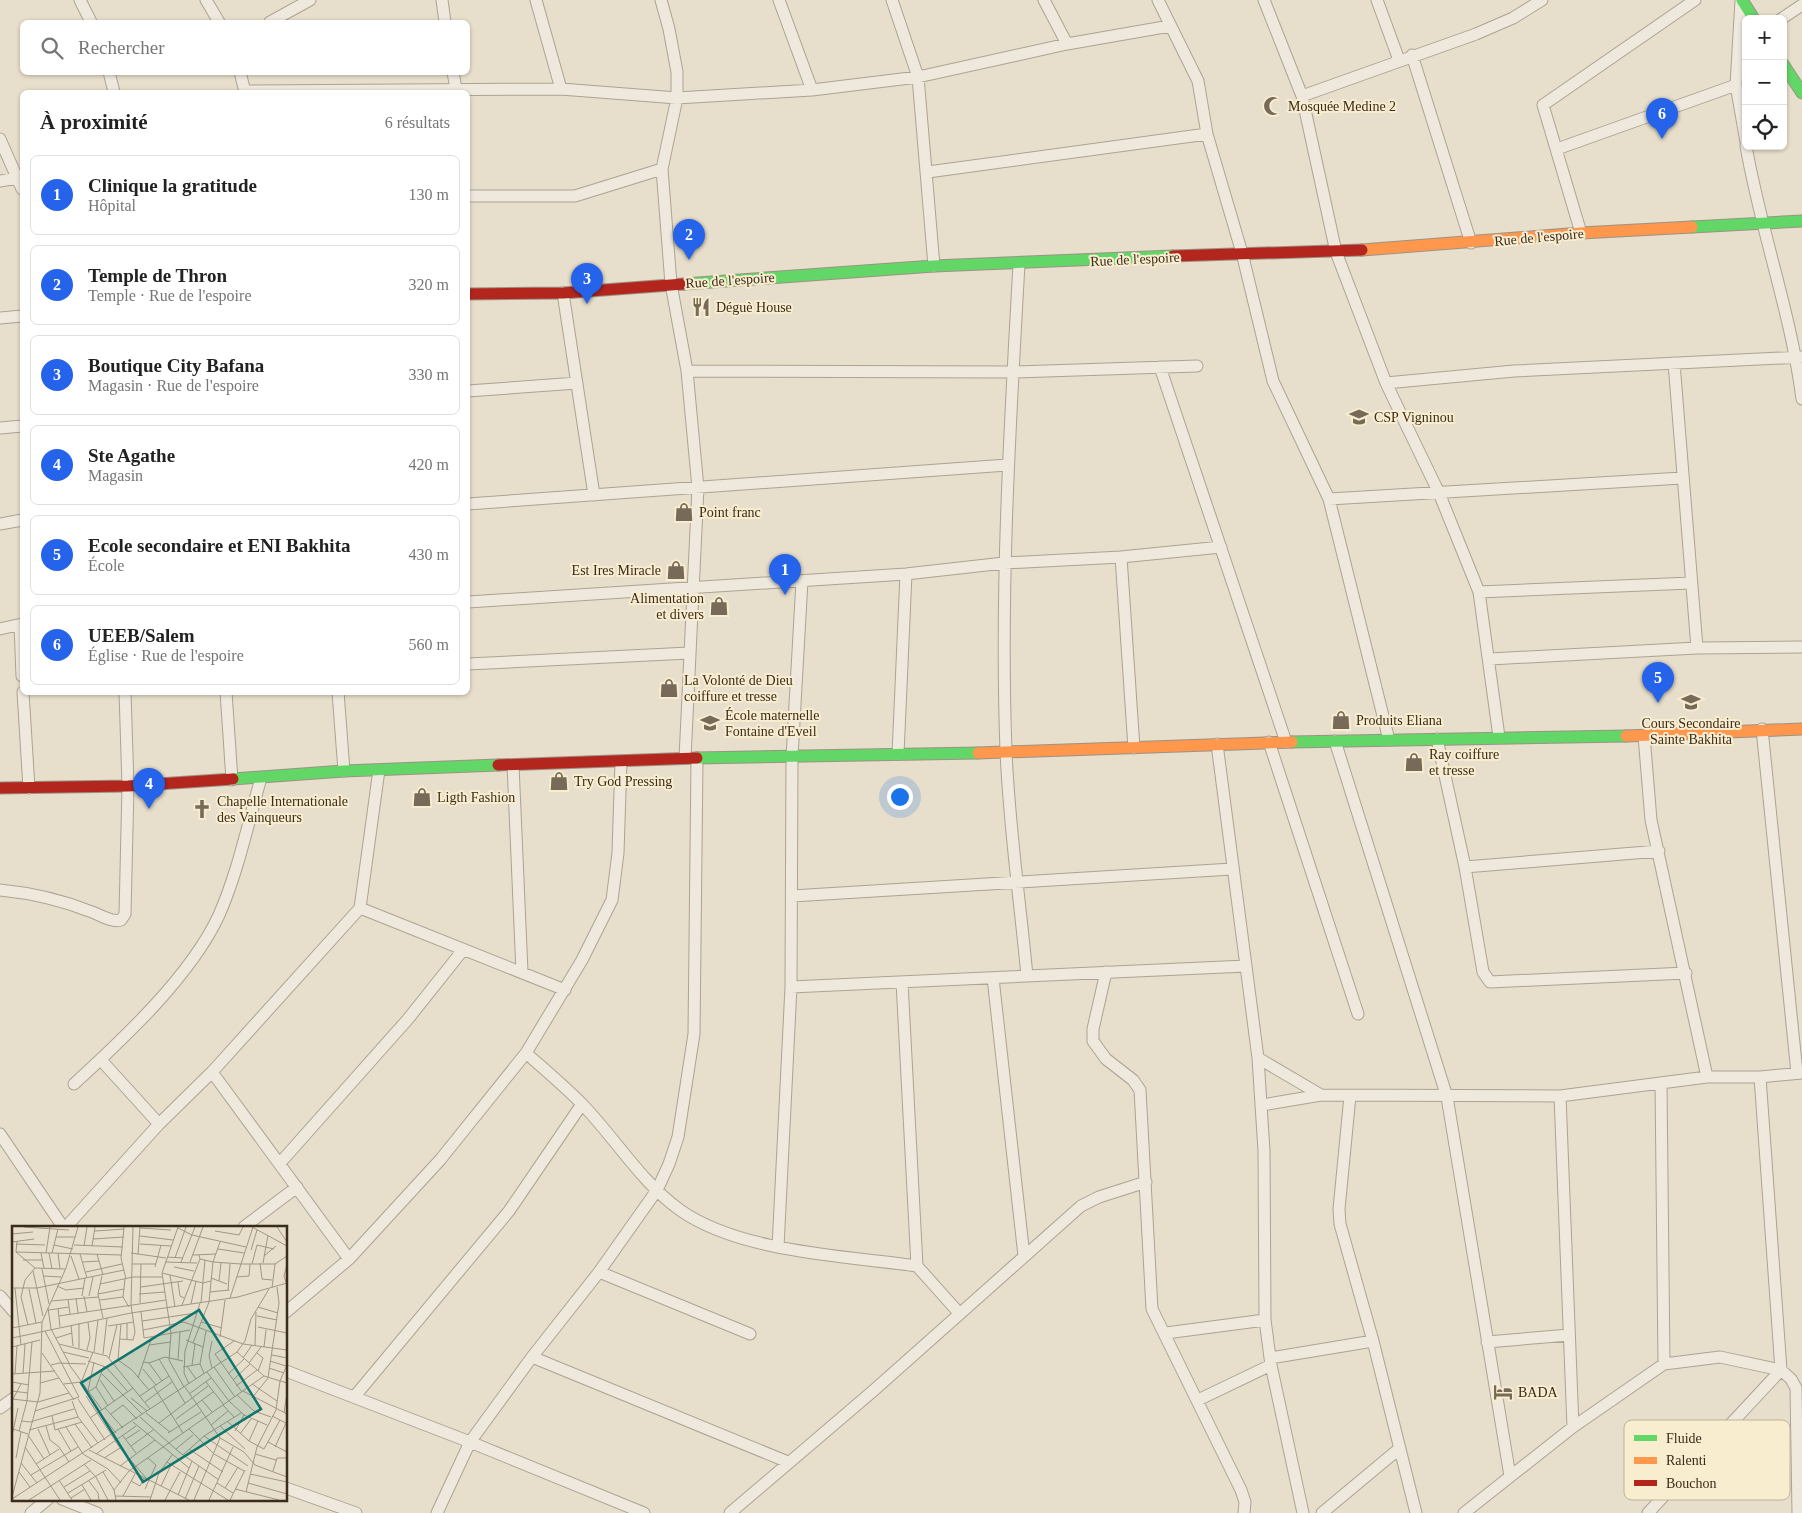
<!DOCTYPE html>
<html lang="fr">
<head>
<meta charset="utf-8">
<style>
	body { margin:0; font-family:"Times New Roman",serif; background:#f2f2f2; color:#222 }
	.controls { position:absolute; right:15px; top:15px; display:grid; overflow:hidden; border-radius:8px; box-shadow:0 1px 4px #0004 }
	.controls button { width:45px; height:45px; display:grid; place-items:center; padding:0; border:0; border-bottom:1px solid #e0e0e0; background:#fff; color:#222; font:25px sans-serif }
	.you { position:absolute; left:899px; top:796px; width:18px; height:18px; margin:-12px; border:4px solid #fff; border-radius:50%; background:#1a73e8; box-shadow:0 0 0 8px #1a73e833 }
	.badge { display:grid; place-items:center; width:32px; height:32px; border-radius:50%; background:#2563eb; color:#fff; font-size:16px; font-weight:700 }
	.pin { position:absolute; translate:-50% -41px; filter:drop-shadow(0 1px 2px #0008) }
	.pin::after { content:''; position:absolute; top:26px; width:18px; height:15px; background:inherit; clip-path:polygon(0 0,100% 0,50% 100%) }
	.list { margin:0; padding:0; list-style:none }
	h2 { display:flex; justify-content:space-between; align-items:center; height:65px; margin:0; padding:0 20px; font-size:21px }
	h2 small { font-size:16px; font-weight:400; color:#767676 }
	.list li { display:grid; grid-template-columns:32px 1fr auto; gap:15px; align-items:center; box-sizing:border-box; height:80px; margin:0 10px 10px; padding:0 10px; border:1px solid #e0e0e0; border-radius:8px }
	.list b { display:block; font-size:19px; white-space:nowrap }
	.list p { margin:0; font-size:16px; white-space:nowrap; color:#767676 }
	.list em { font-size:16px; font-style:normal; color:#767676 }
	.icon { flex:none; width:28px; height:28px; fill:none; stroke:currentColor; stroke-width:2; stroke-linecap:round; stroke-linejoin:round }
	.map { position:relative; flex:none; width:1802px; height:1513px; overflow:hidden }
	.search { position:absolute; background:#fff; box-shadow:0 1px 4px #0004; left:20px; top:20px; width:450px; height:55px; display:flex; align-items:center; gap:12px; box-sizing:border-box; padding:0 18px; border-radius:8px; color:#767676; font-size:19px }
	.panel { position:absolute; background:#fff; box-shadow:0 1px 4px #0004; left:20px; top:90px; width:450px; height:605px; border-radius:8px }
	.map>svg:first-child { display:block }
</style>
</head>
<body>
<div class="map">
<svg width="1802" height="1513" viewBox="0 0 1802 1513">
	<rect width="100%" height="100%" fill="#e7decb"/>
	<g fill="none" stroke-linecap="round" stroke-linejoin="round">
		<g stroke="#aca394" stroke-width="13">
			<path id="street" d="M 80,0 L 91,22
				M 206,0 L 219,22
				M 442,0 L 445,22
				M 536,0 L 561,89
				M 661,0 L 669,29 L 677,72 L 677,98 L 662,169 L 671,284 L 687,371 L 698,488 L 685,758
				M 779,0 L 812,90
				M 892,0 L 918,77 L 934,266
				M 1044,0 L 1067,44
				M 1158,0 L 1198,81 L 1207,134 L 1242,253 L 1273,381 L 1329,499 L 1389,740
				M 1264,0 L 1302,96 L 1336,252 L 1386,383 L 1439,493 L 1479,592 L 1499,737
				M 1377,0 L 1399,60
				M 1741,0 L 1736,85 L 1746,142
				M 1781,19 L 1802,5
				M 270,22 L 310,0
				M 1412,55 L 1471,243
				M 109,72 L 114,92
				M 240,72 L 245,92
				M 453,72 L 456,89
				M 245,91 L 561,89 L 677,98 L 812,90 L 918,77 L 1067,44 L 1170,26
				M 1302,96 L 1476,34 L 1513,18 L 1542,0
				M 0,139 L 22,189
				M 1746,146 C 1761,232 1791,313 1802,399
				M 1557,149 L 1736,85
				M 928,172 L 1207,134
				M 0,181 L 17,178
				M 468,196 L 575,196 L 662,169
				M 1581,233 L 1543,105 L 1695,0
				M 1019,264 C 1010,426 1000,588 1006,751 C 1009,826 1020,901 1027,976
				M 563,293 L 594,495
				M 0,318 L 22,316
				M 1674,363 L 1697,648
				M 1160,367 L 1286,742
				M 687,371 L 1013,372 L 1197,366
				M 1386,383 L 1514,371 L 1802,357
				M 468,391 L 577,383
				M 0,428 L 22,426
				M 1329,499 L 1682,478
				M 468,504 L 1007,465
				M 0,524 L 22,520
				M 1121,557 L 1134,748
				M 1479,592 L 1691,583
				M 468,602 L 906,574 L 1004,563 L 1121,557 L 1221,547
				M 20,625 L 22,676
				M 0,629 L 22,624
				M 1490,659 L 1697,648 L 1802,647
				M 468,664 L 689,653
				M 23,692 L 29,788
				M 226,692 L 232,780
				M 338,692 L 344,771
				M 1762,729 L 1797,1073
				M 1644,736 L 1651,820 L 1707,1077
				M 1437,739 L 1465,867 L 1483,972 L 1490,982 L 1686,973
				M 1335,741 L 1447,1097 L 1510,1476
				M 1269,742 L 1358,1014
				M 1217,744 L 1258,1058 L 1264,1151 L 1265,1320 L 1271,1365 L 1303,1513
				M 898,754 L 906,574
				M 513,765 L 522,972
				M 1465,867 L 1659,851
				M 0,890 C 31,893 62,900 92,912 C 100,915 113,923 121,920 L 125,914 L 128,786 L 125,692
				M 792,896 L 1232,869
				M 360,908 L 565,990
				M 1106,972 L 1093,1029 L 1093,1041 L 1106,1059 L 1133,1080 L 1140,1090 L 1152,1309 L 1241,1490 L 1245,1502 L 1244,1513
				M 993,978 L 1024,1256
				M 902,982 L 917,1266 L 959,1313
				M 791,987 L 1246,966
				M 526,1053 C 545,1070 564,1086 582,1104 C 615,1138 641,1182 680,1210 C 739,1252 845,1256 917,1266
				M 1258,1058 L 1321,1095
				M 101,1060 L 159,1124
				M 212,1072 L 349,1259
				M 1760,1077 L 1781,1370 L 1791,1379 L 1796,1388 L 1798,1513
				M 1661,1083 L 1664,1364
				M 74,1084 C 123,1039 191,976 219,915 C 238,872 248,823 261,778
				M 1350,1096 L 1339,1209 L 1340,1224 L 1373,1341 L 1416,1513
				M 1560,1096 L 1573,1427
				M 1262,1105 L 1321,1095 L 1560,1096 L 1707,1077 L 1760,1077 L 1802,1073
				M 0,1134 L 63,1227
				M 280,1163 L 408,1019 L 463,950
				M 66,1227 L 159,1124 L 212,1072 L 360,908 L 379,770
				M 244,1227 L 297,1187
				M 778,1247 L 791,987 L 792,757 L 802,581
				M 599,1272 L 750,1334
				M 0,1296 L 14,1312
				M 286,1312 L 349,1259 L 440,1160 L 526,1053 L 582,960 L 612,900 L 618,853 L 621,761
				M 1166,1333 L 1265,1320
				M 1487,1342 L 1569,1335
				M 532,1357 L 788,1462
				M 1270,1358 L 1373,1341
				M 286,1371 L 470,1442 L 644,1513
				M 355,1396 L 509,1211 L 582,1104
				M 1198,1400 L 1271,1365
				M 0,1408 L 14,1398
				M 286,1488 L 356,1513
				M 62,1499 L 97,1513
				M 31,1513 L 48,1499
				M 437,1513 L 470,1442 L 532,1357 L 599,1272 L 657,1190 L 669,1164 L 678,1137 L 694,1034 L 697,758
				M 730,1513 L 873,1391 L 1081,1206 L 1099,1197 L 1146,1182
				M 1322,1513 L 1400,1448
				M 1464,1513 L 1573,1427 L 1664,1364 L 1720,1357 L 1781,1370
				M 1648,1513 L 1781,1370"/>
		</g>
		<g stroke="#9b9285" stroke-width="13">
			<path id="fast" d="M 1742,0 L 1754,19
				M 1783,64 L 1802,93
				M 1692,227 L 1802,221
				M 684,284 L 934,266 L 1173,256
				M 1292,742 L 1626,736
				M 697,758 L 978,753
				M 233,779 L 344,771 L 498,765"/>
		</g>
		<g stroke="#9b9285" stroke-width="13">
			<path id="slow" d="M 1362,250 L 1581,233 L 1692,227
				M 1626,736 L 1802,729
				M 978,753 L 1292,742"/>
		</g>
		<g stroke="#9b9285" stroke-width="13">
			<path id="jam" d="M 1173,256 L 1362,250
				M 468,294 L 563,293 L 684,284
				M 498,765 L 697,758
				M 0,788 L 128,786 L 233,779"/>
		</g>
		<use href="#street" stroke="#eee8dd" stroke-width="11"/>
		<use href="#fast" stroke="#63d668" stroke-width="11"/>
		<use href="#slow" stroke="#ff974d" stroke-width="11"/>
		<use href="#jam" stroke="#b3261e" stroke-width="11"/>
	</g>
	<defs>
		<g id="mosque-bare" transform="scale(1.5)"><path d="M3.5-4.9A6 6 0 1 0 3.5 4.9A5 5 0 1 1 3.5-4.9Z" fill="#776a59" stroke="#f9edd0" stroke-width="2.5" paint-order="stroke"/></g>
		<g id="restaurant-bare" transform="scale(1.5)"><path d="M-5-6h1v4h1v-4h1v4h1v-4h1v5L-1.5 .5V6h-2V.5L-5-1ZM5-6V6H3V1.5H1.5Q1.5-4 5-6Z" fill="#776a59" stroke="#f9edd0" stroke-width="2.5" paint-order="stroke"/></g>
		<g id="school-bare" transform="scale(1.5)"><path d="M0-5L7-2L0 1L-7-2ZM-4 1L0 2.5L4 1V4Q0 6-4 4Z" fill="#776a59" stroke="#f9edd0" stroke-width="2.5" paint-order="stroke"/></g>
		<g id="shop-bare" transform="scale(1.5)"><path d="M-5-2.5h2.3a2.7 3.5 0 0 1 5.4 0H5L5.5 6h-11ZM-1.5-2.5h3a1.5 2.3 0 0 0-3 0Z" fill="#776a59" stroke="#f9edd0" stroke-width="2.5" paint-order="stroke"/></g>
		<g id="church-bare" transform="scale(1.5)"><path d="M-1.2-6h2.4v3.5h3.3v2.4h-3.3V6h-2.4V-.1h-3.3v-2.4h3.3Z" fill="#776a59" stroke="#f9edd0" stroke-width="2.5" paint-order="stroke"/></g>
		<g id="hotel-bare" transform="scale(1.5)"><path d="M-6-4.5h1.5V1H6V5H4.5V3h-9V5H-6ZM-4 0a1.8 1.8 0 1 1 3.6 0ZM.5 0V-2.5h3Q6-2.5 6 0Z" fill="#776a59" stroke="#f9edd0" stroke-width="2.5" paint-order="stroke"/></g>
	</defs>
	<g fill-rule="evenodd">
		<use href="#mosque-bare" x="1273" y="106"/>
		<use href="#restaurant-bare" x="701" y="307"/>
		<use href="#school-bare" x="1359" y="417"/>
		<use href="#shop-bare" x="684" y="512"/>
		<use href="#shop-bare" x="676" y="570"/>
		<use href="#shop-bare" x="719" y="606"/>
		<use href="#shop-bare" x="669" y="688"/>
		<use href="#school-bare" x="1691" y="702"/>
		<use href="#shop-bare" x="1341" y="720"/>
		<use href="#school-bare" x="710" y="723"/>
		<use href="#shop-bare" x="1414" y="762"/>
		<use href="#shop-bare" x="559" y="781"/>
		<use href="#shop-bare" x="422" y="797"/>
		<use href="#church-bare" x="202" y="809"/>
		<use href="#hotel-bare" x="1503" y="1392"/>
	</g>
	<g text-anchor="middle" stroke-width="4" stroke-linejoin="round" paint-order="stroke">
		<g font-size="14" fill="#3b2b1b" stroke="#f9edd0" text-anchor="start">
			<text x="1288" y="111">Mosquée Medine 2</text>
			<text x="716" y="312">Déguè House</text>
			<text x="1374" y="422">CSP Vigninou</text>
			<text x="699" y="517">Point franc</text>
			<text x="661" y="575" text-anchor="end">Est Ires Miracle</text>
			<text x="704" y="603" text-anchor="end">Alimentation<tspan x="704" dy="16">et divers</tspan></text>
			<text x="684" y="685">La Volonté de Dieu<tspan x="684" dy="16">coiffure et tresse</tspan></text>
			<text x="725" y="720">École maternelle<tspan x="725" dy="16">Fontaine d'Eveil</tspan></text>
			<text x="1356" y="725">Produits Eliana</text>
			<text x="1691" y="728" text-anchor="middle">Cours Secondaire<tspan x="1691" dy="16">Sainte Bakhita</tspan></text>
			<text x="1429" y="759">Ray coiffure<tspan x="1429" dy="16">et tresse</tspan></text>
			<text x="574" y="786">Try God Pressing</text>
			<text x="437" y="802">Ligth Fashion</text>
			<text x="217" y="806">Chapelle Internationale<tspan x="217" dy="16">des Vainqueurs</tspan></text>
			<text x="1518" y="1397">BADA</text>
		</g>
		<g font-size="14" fill="#3b2b1b" stroke="#f9edd0">
			<text transform="translate(1539 237) rotate(-5)" y="5">Rue de l'espoire</text>
			<text transform="translate(1135 259) rotate(-3)" y="5">Rue de l'espoire</text>
			<text transform="translate(730 280) rotate(-4)" y="5">Rue de l'espoire</text>
		</g>
	</g>
	<g transform="translate(12 1226)">
		<rect width="275" height="275" fill="#e7decb"/>
		<path fill="none" stroke="#a29685" stroke-width="1" d="M 12,1 L 57,4M 112,1 L 109,32 L 114,53M 166,1 L 150,47 L 159,107 L 157,134 L 172,161M 240,1 L 275,20M 265,1 L 275,16M 128,2 L 159,4M 166,2 L 180,9 L 234,21M 83,5 L 112,3M 203,5 L 227,9 L 231,1M 0,8 L 21,6M 128,10 L 161,14M 44,11 L 63,11M 81,13 L 112,11M 5,15 L 4,26 L 23,42M 0,16 L 22,13M 4,18 L 33,19M 128,18 L 159,20M 42,19 L 61,23M 62,19 L 111,21M 72,20 L 75,1M 80,20 L 83,1M 206,23 L 232,27M 239,24 L 245,4M 4,26 L 110,29M 29,27 L 32,42M 34,27 L 38,1M 37,27 L 40,43M 40,27 L 46,3M 46,27 L 48,43M 119,27 L 154,32M 68,28 L 75,52M 85,28 L 91,49M 126,28 L 128,1M 181,29 L 204,28M 187,29 L 188,33 L 201,36 L 229,38 L 263,38 L 275,30M 59,30 L 67,53M 252,30 L 264,20M 155,31 L 171,32M 163,32 L 174,1M 11,34 L 30,34M 71,36 L 87,35M 153,36 L 185,37M 169,36 L 183,1M 178,36 L 191,1M 248,37 L 250,53 L 260,54M 251,37 L 256,9M 120,38 L 144,38M 240,38 L 245,19 L 262,23M 143,41 L 149,19M 162,41 L 182,45M 30,43 L 37,78M 21,45 L 31,90M 74,46 L 110,38M 150,47 L 191,57 L 199,55M 158,49 L 163,81M 31,50 L 49,51M 90,50 L 86,68 L 91,92M 225,51 L 237,50 L 238,38M 199,52 L 215,58M 113,53 L 111,71 L 117,81M 207,55 L 209,37M 166,56 L 168,70 L 172,72M 88,58 L 121,51 L 150,51M 275,59 L 272,50 L 275,38M 45,60 L 54,64 L 72,62M 129,61 L 171,55M 0,62 L 25,62 L 112,44M 3,62 L 9,119M 260,62 L 263,38M 17,63 L 24,97M 216,65 L 218,38M 198,66 L 217,64M 86,68 L 112,63M 127,68 L 153,66M 70,70 L 73,52M 72,70 L 75,86M 77,70 L 81,51M 64,72 L 66,87M 218,72 L 241,1M 56,73 L 58,88M 88,74 L 111,71M 39,75 L 86,71M 128,77 L 129,38M 189,77 L 193,34M 179,78 L 184,55M 170,79 L 188,33M 246,81 L 266,87M 36,82 L 39,103 L 57,137M 46,82 L 48,101M 37,84 L 57,81M 129,86 L 132,112 L 178,104M 47,90 L 154,74M 245,90 L 265,94M 130,95 L 184,87M 189,96 L 210,102M 67,97 L 67,122M 115,97 L 115,114M 109,98 L 106,134 L 120,144 L 137,164M 16,99 L 9,71 L 13,54 L 23,42 L 53,43M 59,99 L 61,120M 96,100 L 122,96M 246,101 L 275,107M 0,102 L 30,96M 131,104 L 172,96 L 231,118 L 275,124M 208,111 L 213,74M 0,112 L 119,87 L 226,71 L 275,57M 44,112 L 60,107M 108,113 L 121,114 L 123,106 L 119,79 L 121,1M 174,114 L 191,121M 200,115 L 197,130 L 200,142M 222,115 L 203,128 L 230,166M 181,117 L 197,76 L 201,36 L 208,16M 47,118 L 95,130 L 138,183M 137,119 L 159,116M 243,120 L 244,86M 0,121 L 28,114M 252,121 L 254,104M 75,124 L 78,112 L 76,96M 51,126 L 77,132M 82,126 L 86,94M 225,126 L 252,150 L 275,157M 30,127 L 62,174M 245,127 L 251,132 L 246,145M 91,128 L 95,92M 260,129 L 275,132M 97,132 L 105,99M 231,132 L 240,119M 147,133 L 173,177M 166,134 L 168,106M 76,135 L 94,141 L 116,166M 258,135 L 274,140M 132,136 L 137,137 L 150,155M 56,137 L 90,184M 137,137 L 153,131 L 171,135M 237,137 L 249,121M 39,139 L 47,137 L 74,138M 180,139 L 183,118M 175,140 L 184,153M 171,141 L 188,138M 202,141 L 223,171M 257,142 L 272,147M 131,143 L 144,159M 195,146 L 217,175M 192,147 L 188,138 L 194,105M 0,148 L 43,145M 3,148 L 5,120M 11,148 L 13,118M 90,148 L 130,188M 216,148 L 232,133M 126,152 L 140,111M 88,154 L 102,175M 221,154 L 238,138M 0,156 L 17,159M 194,156 L 212,179M 28,157 L 47,152M 69,157 L 81,126M 52,158 L 69,156M 177,158 L 172,147 L 173,125 L 188,77M 240,158 L 265,175M 224,160 L 245,144M 84,161 L 96,180M 142,161 L 171,207M 173,161 L 208,212 L 232,226 L 243,239 L 275,251M 0,165 L 16,167M 76,165 L 82,136M 231,165 L 275,188M 76,166 L 84,161 L 92,140M 177,168 L 199,152M 225,169 L 242,185 L 259,191M 74,170 L 108,222 L 135,253M 128,170 L 157,150M 119,172 L 135,185M 240,172 L 256,152 L 267,77 L 265,61M 0,173 L 26,176 L 57,167M 1,173 L 9,158M 66,173 L 93,214M 190,174 L 200,186M 60,175 L 66,191 L 86,217M 217,175 L 232,189 L 255,199M 133,176 L 160,156M 211,179 L 222,191M 93,182 L 111,202M 23,185 L 67,171 L 33,105M 87,186 L 104,207M 134,187 L 158,206M 272,187 L 275,167M 99,188 L 111,179 L 125,193M 40,190 L 43,204 L 70,196M 260,190 L 274,197M 128,191 L 167,226 L 207,254M 78,192 L 121,162M 164,193 L 201,166M 10,195 L 18,196 L 62,183M 215,195 L 237,215 L 252,223 L 268,194M 121,196 L 177,242M 147,197 L 196,160M 63,198 L 80,222M 199,199 L 216,185M 34,200 L 38,214 L 47,221 L 57,236M 208,200 L 233,223M 54,201 L 71,228 L 96,243 L 109,257M 1,203 L 16,208M 26,203 L 38,229M 46,203 L 59,225M 177,203 L 202,228 L 232,245M 17,204 L 66,191M 7,205 L 15,175 L 20,116M 223,205 L 232,189M 156,207 L 189,186M 228,208 L 239,193M 16,209 L 32,233M 0,210 L 6,182M 111,210 L 124,227M 192,210 L 236,240M 114,213 L 128,204M 237,215 L 246,195M 256,216 L 275,226M 119,220 L 141,204M 13,221 L 48,274M 263,221 L 275,195M 164,223 L 181,209M 177,223 L 211,246M 77,224 L 177,274M 84,228 L 124,200M 243,228 L 264,234M 171,229 L 192,210 L 229,187M 4,232 L 9,206M 92,232 L 108,222M 155,236 L 216,274M 9,237 L 25,257M 24,238 L 47,223M 72,238 L 84,251 L 96,274M 108,240 L 143,214M 261,245 L 265,232 L 275,232M 7,246 L 18,261M 91,246 L 102,264 L 104,274M 238,248 L 275,256M 19,249 L 66,221M 47,254 L 60,274M 77,255 L 86,267 L 87,274M 119,255 L 128,260 L 132,252M 205,257 L 221,267M 236,257 L 275,268M 70,259 L 79,274M 149,260 L 159,239M 52,261 L 78,245M 213,262 L 226,241M 133,263 L 144,239 L 136,232M 223,263 L 267,274M 102,264 L 117,245 L 252,150M 234,266 L 245,221 L 264,184 L 268,155 L 275,139M 56,267 L 94,244M 166,269 L 180,235M 103,270 L 139,271M 111,270 L 123,248M 0,271 L 28,167 L 30,96 L 54,42 L 66,1M 59,272 L 73,263M 0,273 L 225,126 L 233,115 L 239,93 L 257,63M 173,273 L 187,240M 17,274 L 79,234M 138,274 L 147,247 L 160,229M 153,274 L 168,246M 182,274 L 208,212M 197,274 L 221,221M 218,274 L 233,244"/>
		<path fill="#0f766e" fill-opacity="0.15" stroke="#0f766e" stroke-width="2.5" d="M 187,84 L 249,183 L 131,256 L 69,157 Z"/>
		<rect width="275" height="275" fill="none" stroke="#3b2b1b" stroke-width="2.5"/>
	</g>
	<rect x="1624" y="1420" width="166" height="80" rx="8" fill="#f9edd0" stroke="#c0b39a" stroke-width="1"/>
	<rect x="1634" y="1435" width="23" height="6" fill="#63d668"/>
	<rect x="1634" y="1457" width="23" height="7" fill="#ff974d"/>
	<rect x="1634" y="1480" width="23" height="6" fill="#b3261e"/>
	<g font-size="14" fill="#3b2b1b">
		<text x="1666" y="1443">Fluide</text>
		<text x="1666" y="1465">Ralenti</text>
		<text x="1666" y="1488">Bouchon</text>
	</g>
</svg>
<div class="controls">
<button>+</button>
<button>−</button>
<button><svg class="icon" aria-label="locate" viewBox="0 0 24 24"><circle cx="12" cy="12" r="6"/><path d="M12 2v4M12 18v4M2 12h4M18 12h4"/></svg></button>
</div>
<div class="you"></div>
<div class="pin badge" style="left:785px;top:595px">1</div>
<div class="pin badge" style="left:689px;top:260px">2</div>
<div class="pin badge" style="left:587px;top:304px">3</div>
<div class="pin badge" style="left:149px;top:809px">4</div>
<div class="pin badge" style="left:1658px;top:703px">5</div>
<div class="pin badge" style="left:1662px;top:139px">6</div>
<div class="search"><svg class="icon" aria-label="search" viewBox="0 0 24 24"><circle cx="10" cy="10" r="6"/><path d="M15 15l6 6"/></svg>Rechercher</div>
<section class="panel">
<h2>À proximité<small>6 résultats</small></h2>
<ul class="list">
<li><span class="badge">1</span><div><b>Clinique la gratitude</b><p>Hôpital</p></div><em>130 m</em></li>
<li><span class="badge">2</span><div><b>Temple de Thron</b><p>Temple · Rue de l'espoire</p></div><em>320 m</em></li>
<li><span class="badge">3</span><div><b>Boutique City Bafana</b><p>Magasin · Rue de l'espoire</p></div><em>330 m</em></li>
<li><span class="badge">4</span><div><b>Ste Agathe</b><p>Magasin</p></div><em>420 m</em></li>
<li><span class="badge">5</span><div><b>Ecole secondaire et ENI Bakhita</b><p>École</p></div><em>430 m</em></li>
<li><span class="badge">6</span><div><b>UEEB/Salem</b><p>Église · Rue de l'espoire</p></div><em>560 m</em></li>
</ul>
</section>
</div>
</body>
</html>
